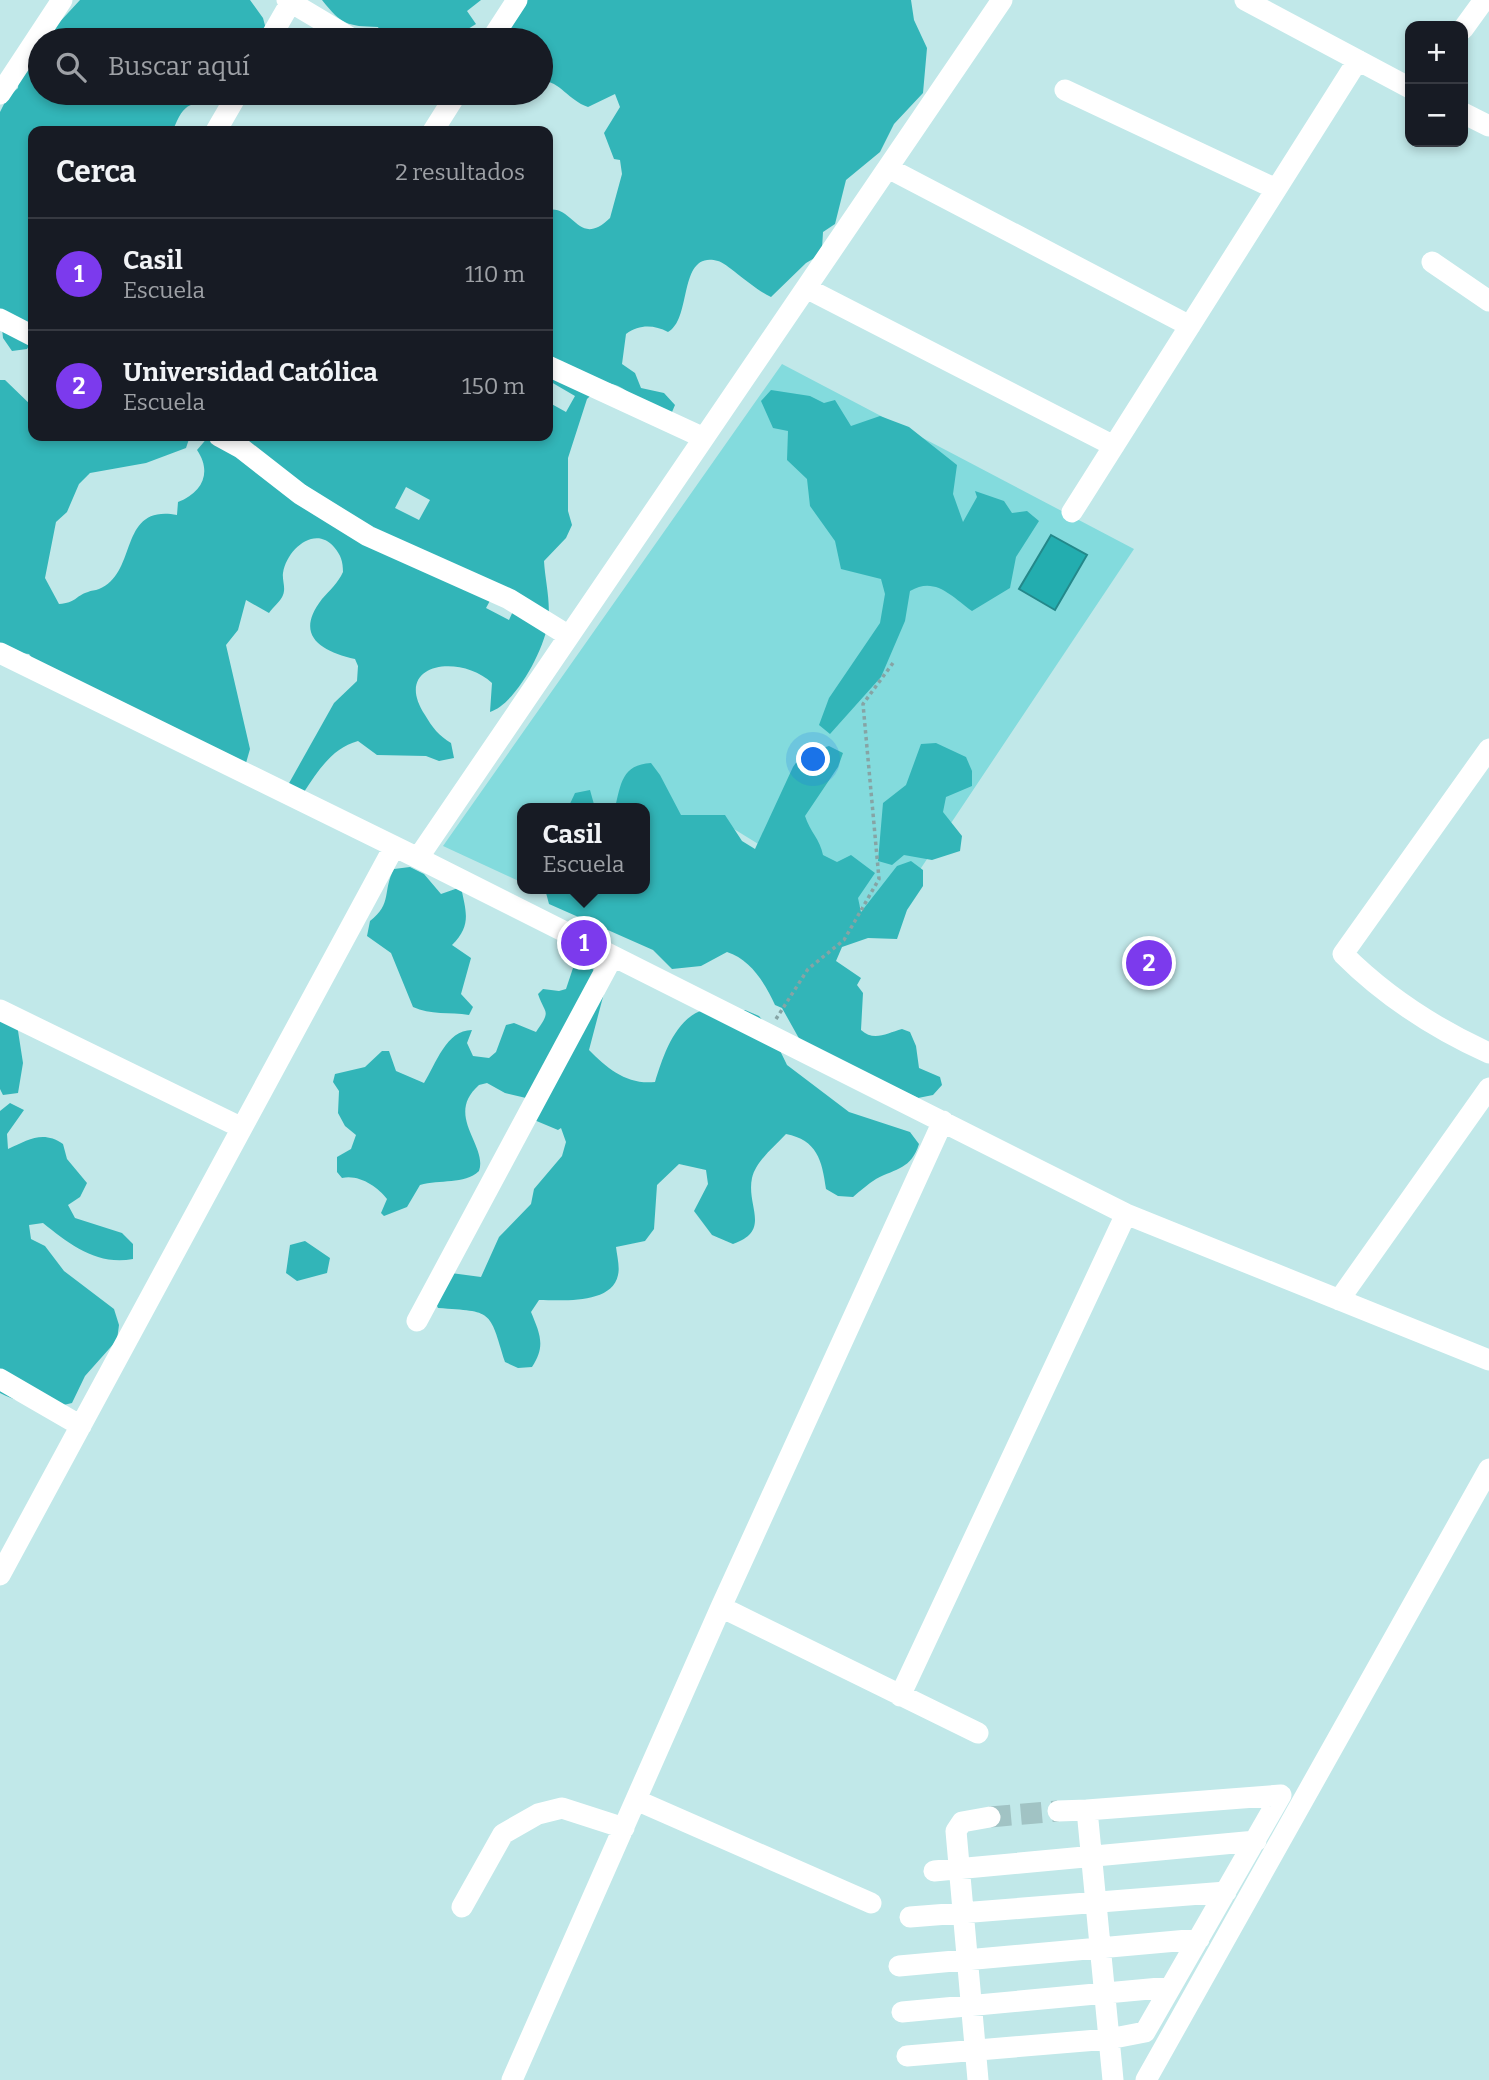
<!DOCTYPE html>
<html lang="es">
<head>
<meta charset="utf-8">
<style>
	body { margin:0; font-family:Bitter,serif; background:#20242c; color:#f1f3f6 }
	.controls { position:absolute; right:21px; top:21px; display:grid; overflow:hidden; border-radius:14px; box-shadow:0 4px 10px #0003 }
	.controls button { width:63px; height:63px; display:grid; place-items:center; padding:0; border:0; border-bottom:2px solid #363941; background:#171b24; color:#f1f3f6; font:35px sans-serif }
	.you { position:absolute; left:814px; top:760px; width:24px; height:24px; margin:-18px; border:5px solid #fff; border-radius:50%; background:#1a73e8; box-shadow:0 0 0 10px #1a73e833 }
	.badge { display:grid; place-items:center; width:46px; height:46px; border-radius:50%; background:#7c3aed; color:#fff; font-size:23px; font-weight:700 }
	.pin { position:absolute; translate:-50% -50%; border:4px solid #fff; box-shadow:0 2px 7px #0006 }
	.popup { position:absolute; left:517px; top:803px; width:133px; height:91px; box-sizing:border-box; display:grid; place-content:center; border-radius:14px; background:#171b24; filter:drop-shadow(0 2px 5px #0005); font-size:23px; white-space:nowrap; color:#9ea1a6 }
	.popup b { font-size:26px; color:#f1f3f6 }
	.popup::after { content:''; position:absolute; left:50%; top:100%; margin-left:-14px; border:14px solid transparent; border-top-color:#171b24 }
	.list { margin:0; padding:0; list-style:none }
	h2 { display:flex; justify-content:space-between; align-items:center; height:91px; margin:0; padding:0 28px; font-size:30px }
	h2 small { font-size:23px; font-weight:400; color:#9ea1a6 }
	.list li { display:grid; grid-template-columns:46px 1fr auto; gap:21px; align-items:center; box-sizing:border-box; height:112px; padding:0 28px; border-top:2px solid #363941 }
	.list b { display:block; font-size:26px; white-space:nowrap }
	.list p { margin:0; font-size:23px; white-space:nowrap; color:#9ea1a6 }
	.list em { font-size:23px; font-style:normal; color:#9ea1a6 }
	.icon { flex:none; width:38px; height:38px; fill:none; stroke:currentColor; stroke-width:2; stroke-linecap:round; stroke-linejoin:round }
	.map { position:relative; flex:none; width:1489px; height:2080px; overflow:hidden }
	.search { position:absolute; background:#171b24; box-shadow:0 4px 10px #0003; left:28px; top:28px; width:525px; height:77px; display:flex; align-items:center; gap:18px; box-sizing:border-box; padding:0 24px; border-radius:38px; color:#9ea1a6; font-size:26px }
	.panel { position:absolute; background:#171b24; box-shadow:0 4px 10px #0003; left:28px; top:126px; width:525px; height:315px; border-radius:14px }
	.map>svg:first-child { display:block }
</style>
</head>
<body>
<div class="map">
<svg width="1489" height="2080" viewBox="0 0 1489 2080">
	<rect width="100%" height="100%" fill="#c1e8e9"/>
	<path fill="#83dbdd" d="M 782,364 L 1134,549 L 885,922 L 729,826 L 645,808 L 523,808 L 523,883 L 443,846 Z"/>
	<path fill="#32b5b8" fill-rule="evenodd" d="M 80,0 L 250,0 L 263,18 L 267,33 L 262,40 L 43,40 Z
		M 322,0 L 481,0 L 467,11 L 476,24 L 463,32 L 464,40 L 384,40 L 378,27 C 347,26 342,25 322,0 Z
		M 511,0 L 911,0 L 914,20 L 927,48 L 923,93 L 894,124 L 880,152 L 846,180 L 835,224 L 823,232 L 822,249 L 818,256 L 806,263 L 771,297 C 753,289 727,263 718,261 C 677,250 693,319 668,332 C 654,325 640,324 626,334 L 622,364 L 635,373 L 641,388 L 664,393 L 675,405 L 672,412 C 663,409 652,407 644,403 C 630,395 621,383 604,383 L 587,399 L 568,458 L 568,511 L 572,525 L 566,538 L 544,561 C 545,580 551,602 548,622 C 545,648 516,704 490,712 L 492,683 C 460,653 391,663 425,715 C 432,727 439,736 451,743 L 454,758 L 439,761 L 426,756 L 377,755 L 358,741 C 332,748 318,771 304,792 L 288,785 L 334,703 L 357,681 L 358,666 L 355,659 C 320,651 294,635 322,599 C 330,590 338,583 343,572 C 343,562 341,555 334,547 C 315,525 287,549 283,573 C 282,580 286,588 283,595 C 281,601 273,607 269,613 L 246,600 L 238,630 L 226,645 L 250,749 L 246,763 L 47,678 L 29,654 L 0,651 L 0,380 L 5,380 L 33,407 L 33,436 L 190,436 L 186,448 L 146,463 L 90,473 L 79,484 L 67,512 L 56,522 L 45,578 L 59,604 C 76,603 75,596 88,592 C 91,590 95,591 99,589 C 139,573 117,504 177,515 L 178,502 C 203,492 212,472 197,450 L 209,436 L 548,436 L 548,402 L 566,412 L 575,396 L 551,382 L 548,387 L 548,210 C 574,205 578,249 610,218 L 622,174 L 620,160 L 614,159 L 604,133 L 620,107 L 615,94 L 588,107 C 568,100 561,82 541,80 L 541,40 L 493,40 ZM 406,487 L 430,500 L 419,520 L 395,508 ZM 492,597 L 514,609 L 509,620 L 486,608 Z
		M 40,44 L 40,93 L 226,93 L 222,101 C 192,103 184,100 173,131 L 33,131 L 33,339 L 27,349 L 12,351 L 3,338 L 0,308 L 0,112 L 7,98 L 18,88 L 19,74 L 31,66 L 33,51 Z
		M 771,390 L 810,396 L 824,403 L 835,400 L 851,426 L 880,416 L 909,427 L 957,465 L 953,494 L 963,522 L 977,497 L 975,491 L 1004,501 L 1012,513 L 1027,511 L 1039,521 L 1016,557 L 1010,588 L 972,611 C 951,596 935,576 910,591 L 905,621 L 881,677 L 830,734 L 819,725 L 829,698 L 880,623 L 885,594 L 881,579 L 841,569 L 835,541 L 810,506 L 807,479 L 787,460 L 788,431 L 773,428 L 761,401 Z
		M 936,743 L 966,757 L 972,771 L 972,786 L 946,797 L 943,812 L 962,836 L 960,851 L 932,860 L 904,855 L 892,865 L 878,861 L 883,803 L 906,785 L 921,744 Z
		M 829,746 L 843,753 L 838,767 L 805,816 C 810,832 820,839 823,855 L 837,862 L 851,855 L 875,873 L 858,898 L 861,912 L 897,866 L 911,861 L 923,870 L 923,886 L 907,910 L 897,939 L 868,938 L 842,947 L 836,961 L 861,978 L 857,985 L 863,993 L 861,1030 C 874,1042 887,1033 902,1029 L 910,1032 L 916,1046 L 919,1068 L 940,1077 L 942,1085 L 933,1095 L 918,1098 L 801,1042 L 782,1008 L 775,1005 C 765,983 750,959 727,952 L 701,966 L 672,969 L 653,950 L 549,904 L 545,889 L 645,889 L 645,808 L 615,808 C 621,783 622,765 651,763 L 660,775 L 681,815 L 725,815 L 742,841 L 755,849 L 793,767 L 802,754 Z
		M 590,790 L 595,808 L 568,808 L 575,793 Z
		M 410,867 L 424,874 L 441,894 L 461,887 C 466,912 472,925 452,945 L 471,958 L 461,994 L 473,1007 L 469,1015 C 450,1012 430,1015 413,1007 L 391,953 L 367,936 L 370,921 C 393,903 382,891 394,869 Z
		M 579,963 C 595,963 599,980 604,993 L 589,1050 C 608,1069 627,1085 655,1082 C 663,1056 675,1019 703,1010 L 715,1018 L 745,1010 L 759,1016 L 769,1028 L 787,1065 L 849,1112 L 910,1132 L 919,1144 C 911,1169 897,1168 876,1179 C 868,1184 860,1191 853,1197 L 838,1196 L 826,1189 C 822,1160 817,1140 786,1134 C 774,1147 756,1161 752,1178 C 746,1207 772,1230 733,1244 L 712,1235 L 694,1211 L 708,1184 L 706,1170 L 679,1164 L 657,1185 L 654,1229 L 645,1241 L 616,1247 C 617,1256 620,1267 618,1275 C 612,1305 560,1300 539,1300 L 531,1312 C 540,1334 546,1346 532,1367 L 518,1368 L 505,1362 C 489,1309 493,1312 438,1308 L 432,1295 L 451,1273 L 481,1277 L 499,1237 L 531,1204 L 534,1189 L 562,1156 L 566,1142 L 561,1128 L 558,1130 L 527,1117 L 526,1098 L 505,1093 L 487,1083 L 479,1085 C 444,1116 488,1145 479,1171 C 464,1185 440,1179 420,1185 L 407,1207 L 384,1216 L 381,1213 L 387,1199 C 378,1187 359,1174 342,1178 L 337,1172 L 337,1157 L 351,1149 L 356,1135 L 345,1126 L 338,1113 L 339,1091 L 333,1082 L 335,1074 L 365,1067 L 382,1051 L 389,1051 L 396,1071 L 424,1083 C 436,1064 446,1030 472,1030 L 467,1043 L 473,1056 L 489,1058 L 496,1052 L 506,1025 L 514,1023 L 536,1032 C 552,1009 545,1015 538,994 L 543,989 L 559,991 L 566,989 L 573,968 Z
		M 0,1006 L 16,1018 L 23,1063 L 18,1093 L 3,1095 L 0,1089 Z
		M 10,1103 L 24,1110 L 7,1134 L 8,1149 C 28,1140 43,1130 63,1144 L 67,1159 L 87,1183 L 80,1197 L 68,1205 L 75,1218 L 122,1233 L 133,1244 L 133,1259 C 97,1266 69,1244 43,1223 L 29,1225 L 31,1239 L 45,1246 L 64,1271 L 114,1309 L 119,1325 L 117,1340 L 85,1376 L 72,1403 C 49,1410 21,1404 0,1393 L 0,1111 Z
		M 305,1241 L 330,1258 L 327,1273 L 297,1281 L 286,1273 L 290,1245 Z"/>
	<path fill="#23adaf" stroke="#23888a" stroke-width="2" d="M 1051,535 L 1087,555 L 1055,610 L 1019,589 Z"/>
	<g fill="none" stroke-linecap="round" stroke-linejoin="round">
		<path stroke="#a1c3c4" stroke-width="21" stroke-dasharray="21 10" stroke-linecap="butt" d="M 990,1817 L 1058,1811"/>
		<path stroke="#86a4a5" stroke-width="3.5" stroke-dasharray="3.5 3.5" stroke-linecap="butt" d="M 776,1019 L 808,969 L 844,940 L 879,879 L 863,704 L 893,663"/>
		<path stroke="#fff" stroke-width="21" d="M 287,0 L 354,40
			M 1245,0 L 1410,88
			M 1463,29 L 1484,0
			M 269,40 L 292,0
			M 491,40 L 517,0
			M 1065,90 L 1276,189
			M 0,94 L 62,0
			M 1463,113 L 1489,126
			M 216,131 L 238,93
			M 433,131 L 457,93
			M 888,168 L 1190,326
			M 1432,262 L 1489,301
			M 806,288 L 1114,446
			M 0,319 L 33,336
			M 548,366 L 704,438
			M 219,436 L 241,448 L 300,494 L 368,536 L 509,599 L 569,636
			M 1072,512 L 1358,60
			M 0,653 L 418,858 L 1126,1214 L 1489,1360
			M 1489,749 L 1343,954 C 1384,995 1436,1029 1489,1053
			M 418,858 L 1002,0
			M 0,1010 L 240,1127
			M 1339,1300 L 1489,1088
			M 417,1321 L 613,956
			M 0,1379 L 81,1426
			M 0,1575 L 394,847
			M 721,1607 L 978,1733
			M 900,1696 L 1126,1214
			M 636,1800 L 871,1903
			M 1058,1811 L 1087,1810 L 1113,2080
			M 934,1871 L 1256,1841
			M 462,1907 L 503,1834 L 538,1814 L 562,1808 L 624,1828
			M 910,1917 L 1226,1892
			M 899,1966 L 1199,1939
			M 902,2012 L 1171,1987
			M 907,2056 L 1109,2039 L 1145,2032 L 1281,1795 L 1087,1810
			M 512,2080 L 721,1607 L 943,1121
			M 978,2080 L 956,1831 L 962,1822 L 990,1817
			M 1146,2080 L 1489,1469"/>
	</g>
</svg>
<div class="controls">
<button>+</button>
<button>−</button>
</div>
<div class="you"></div>
<div class="pin badge" style="left:584px;top:943px">1</div>
<div class="popup"><b>Casil</b>Escuela</div>
<div class="pin badge" style="left:1149px;top:963px">2</div>
<div class="search"><svg class="icon" aria-label="search" viewBox="0 0 24 24"><circle cx="10" cy="10" r="6"/><path d="M15 15l6 6"/></svg>Buscar aquí</div>
<section class="panel">
<h2>Cerca<small>2 resultados</small></h2>
<ul class="list">
<li><span class="badge">1</span><div><b>Casil</b><p>Escuela</p></div><em>110 m</em></li>
<li><span class="badge">2</span><div><b>Universidad Católica</b><p>Escuela</p></div><em>150 m</em></li>
</ul>
</section>
</div>
</body>
</html>
